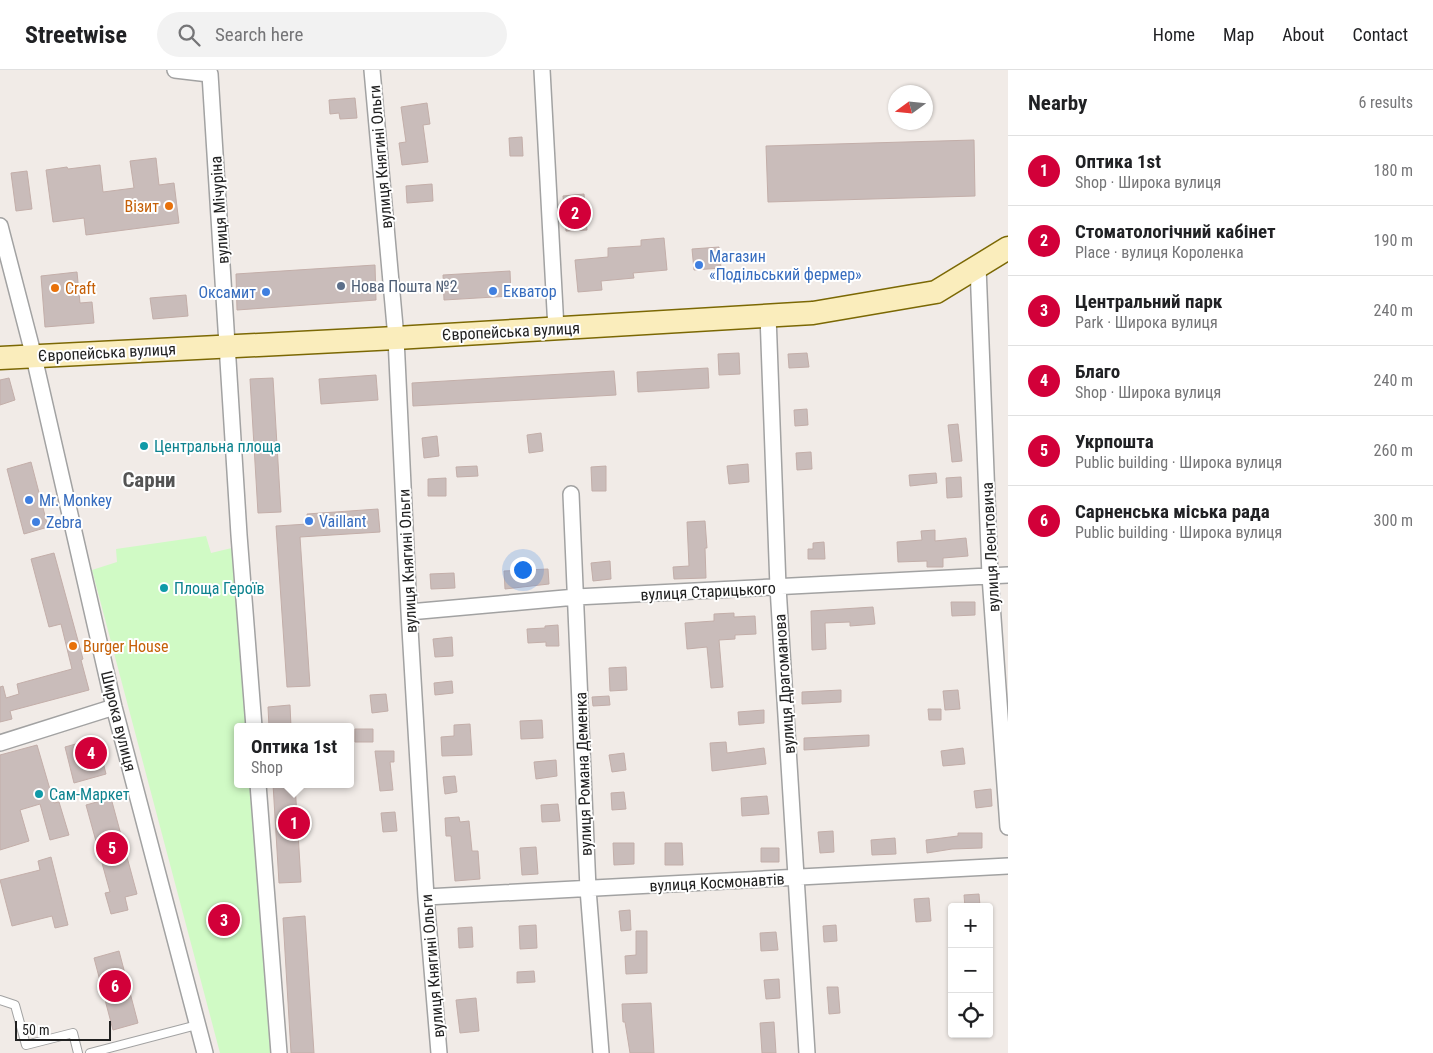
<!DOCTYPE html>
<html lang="en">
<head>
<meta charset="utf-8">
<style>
	body { margin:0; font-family:"Roboto Condensed",sans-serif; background:#f2f2f2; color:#202124 }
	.controls { position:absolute; right:15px; bottom:15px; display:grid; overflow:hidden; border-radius:5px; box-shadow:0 1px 4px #0004 }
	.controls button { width:45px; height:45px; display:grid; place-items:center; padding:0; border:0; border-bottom:1px solid #e0e0e0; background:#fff; color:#202124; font:25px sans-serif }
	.compass { position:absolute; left:888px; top:15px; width:45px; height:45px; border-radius:50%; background:#fff; box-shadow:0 1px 4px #0004; rotate:255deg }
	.scale { position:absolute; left:15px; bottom:12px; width:96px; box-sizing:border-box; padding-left:5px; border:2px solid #212121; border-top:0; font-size:14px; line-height:18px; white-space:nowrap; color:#212121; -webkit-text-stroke:4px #fff; paint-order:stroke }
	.you { position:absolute; left:522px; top:499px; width:18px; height:18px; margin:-12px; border:4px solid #fff; border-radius:50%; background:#1a73e8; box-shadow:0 0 0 8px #1a73e833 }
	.badge { display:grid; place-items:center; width:32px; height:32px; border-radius:50%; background:#d20039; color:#fff; font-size:16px; font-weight:700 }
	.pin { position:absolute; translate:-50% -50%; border:2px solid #fff; box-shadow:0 1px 5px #0006 }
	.popup { position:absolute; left:234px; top:653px; width:120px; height:65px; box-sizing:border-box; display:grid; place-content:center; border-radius:5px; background:#fff; filter:drop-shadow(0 1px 4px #0005); font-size:16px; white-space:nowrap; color:#757577 }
	.popup b { font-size:19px; color:#202124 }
	.popup::after { content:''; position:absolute; left:50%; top:100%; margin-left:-10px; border:10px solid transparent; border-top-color:#fff }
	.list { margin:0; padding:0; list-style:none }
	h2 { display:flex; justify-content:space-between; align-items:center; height:65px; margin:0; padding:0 20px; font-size:21px }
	h2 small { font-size:16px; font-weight:400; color:#757577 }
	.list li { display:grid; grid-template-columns:32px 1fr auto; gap:15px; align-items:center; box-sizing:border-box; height:70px; padding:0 20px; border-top:1px solid #e0e0e0 }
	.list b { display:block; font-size:19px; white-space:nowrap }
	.list p { margin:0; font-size:16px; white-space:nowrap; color:#757577 }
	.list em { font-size:16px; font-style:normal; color:#757577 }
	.icon { flex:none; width:28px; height:28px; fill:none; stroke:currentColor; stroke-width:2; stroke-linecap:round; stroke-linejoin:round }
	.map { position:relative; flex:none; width:1008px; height:983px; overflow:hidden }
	header { display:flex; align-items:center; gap:30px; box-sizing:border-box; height:70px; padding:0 25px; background:#fff; border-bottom:1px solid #e0e0e0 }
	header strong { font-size:24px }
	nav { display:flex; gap:28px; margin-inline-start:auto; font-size:18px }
	.search { width:350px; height:45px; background:#f2f2f2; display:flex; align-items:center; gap:12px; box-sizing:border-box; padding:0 18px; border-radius:28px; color:#757577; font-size:19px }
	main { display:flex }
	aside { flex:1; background:#fff }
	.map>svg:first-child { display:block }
</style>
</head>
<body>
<header>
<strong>Streetwise</strong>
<div class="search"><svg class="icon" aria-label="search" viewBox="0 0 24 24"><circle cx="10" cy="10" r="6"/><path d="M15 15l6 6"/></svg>Search here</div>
<nav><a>Home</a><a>Map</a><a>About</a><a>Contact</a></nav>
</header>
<main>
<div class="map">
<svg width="1008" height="983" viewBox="0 0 1008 983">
	<rect width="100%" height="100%" fill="#f1ebe7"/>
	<path fill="#d0fac5" d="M 206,466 L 211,483 L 236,477 L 249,657 L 238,657 L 238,714 L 253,714 L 273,983 L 220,983 L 92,500 L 117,492 L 116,479 Z"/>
	<path fill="#c9bcba" stroke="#c3aea9" d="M 355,28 L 357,48 L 340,49 L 339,43 L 330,44 L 329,30 Z
		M 427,33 L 430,54 L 423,55 L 428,92 L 402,95 L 399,73 L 406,72 L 401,37 Z
		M 522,67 L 523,86 L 510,86 L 509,68 Z
		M 974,70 L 975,126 L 768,132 L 766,76 Z
		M 156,88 L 159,115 L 174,113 L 179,153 L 86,165 L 84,148 L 53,152 L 46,100 L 67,97 L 68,99 L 100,95 L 103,122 L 134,118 L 130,91 Z
		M 27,101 L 32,139 L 16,141 L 11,103 Z
		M 432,114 L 433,131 L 407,133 L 406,116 Z
		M 584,124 L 587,160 L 566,161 L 563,126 Z
		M 664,168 L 667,200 L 633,203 L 634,208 L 601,211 L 602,220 L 578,222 L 575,190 L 608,187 L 608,178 L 641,176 L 641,170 Z
		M 719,177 L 721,198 L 694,200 L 692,179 Z
		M 375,195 L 376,230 L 237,240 L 236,204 Z
		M 510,201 L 511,226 L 444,230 L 443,205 Z
		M 77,202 L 80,233 L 92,232 L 94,253 L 45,257 L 41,206 Z
		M 186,225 L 188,246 L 153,249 L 150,228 Z
		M 739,283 L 740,304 L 719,305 L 718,284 Z
		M 807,283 L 809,297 L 789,298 L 788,284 Z
		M 708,298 L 709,318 L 638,322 L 637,302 Z
		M 614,301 L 616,325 L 413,336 L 412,313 Z
		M 376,305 L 378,330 L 321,334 L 319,309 Z
		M 9,308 L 15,330 L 0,335 L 0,310 Z
		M 273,308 L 281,442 L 258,443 L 250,309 Z
		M 807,339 L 808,355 L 795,356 L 794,340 Z
		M 958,354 L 962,391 L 952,392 L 948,355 Z
		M 541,363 L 543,381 L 529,383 L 527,365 Z
		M 437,366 L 439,386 L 424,388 L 422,368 Z
		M 811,382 L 812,399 L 797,400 L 796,383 Z
		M 31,392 L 48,457 L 24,464 L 7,399 Z
		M 748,394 L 749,412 L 729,414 L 727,396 Z
		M 477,396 L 478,406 L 457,407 L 456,397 Z
		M 606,396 L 606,421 L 592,421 L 591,397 Z
		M 936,403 L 937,413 L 910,416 L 909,405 Z
		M 961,407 L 962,427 L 947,428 L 946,408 Z
		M 446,408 L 446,426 L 428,426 L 428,409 Z
		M 378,439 L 380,462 L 300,467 L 310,616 L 287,617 L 276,456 L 308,454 L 307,444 Z
		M 705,451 L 707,478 L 705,478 L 706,508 L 674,509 L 673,497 L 689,496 L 687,452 Z
		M 935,460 L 935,471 L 966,468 L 968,486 L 943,488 L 943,497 L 927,497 L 927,491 L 898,492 L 897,472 L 922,470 L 921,461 Z
		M 824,472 L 825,489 L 808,489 L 808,479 L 813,479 L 813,473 Z
		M 54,483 L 83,589 L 81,590 L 89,620 L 10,641 L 12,649 L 0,652 L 0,617 L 3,616 L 6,628 L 19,624 L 17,614 L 72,599 L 61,554 L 49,557 L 31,489 Z
		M 610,491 L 611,509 L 593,511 L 591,493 Z
		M 548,499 L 549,514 L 505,519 L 504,501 Z
		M 454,503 L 455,518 L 431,519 L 430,504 Z
		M 951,532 L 975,532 L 975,545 L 952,546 Z
		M 873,537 L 875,554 L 850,556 L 850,552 L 825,553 L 826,579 L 812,580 L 811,541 Z
		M 734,543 L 734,547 L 755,546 L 756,564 L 735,565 L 735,569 L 719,570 L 723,617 L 711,618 L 707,577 L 687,579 L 685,553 L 714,551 L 714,544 Z
		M 558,555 L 559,576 L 546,576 L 546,572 L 528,573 L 527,559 L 545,558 L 545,556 Z
		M 452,567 L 453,586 L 435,587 L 433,569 Z
		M 626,597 L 627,620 L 610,621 L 609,598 Z
		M 452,611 L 453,623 L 435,625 L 434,613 Z
		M 841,620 L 841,632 L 802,634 L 802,622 Z
		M 958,620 L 960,639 L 945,640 L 943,621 Z
		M 386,624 L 388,641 L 372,643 L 370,625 Z
		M 609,626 L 610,635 L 593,636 L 592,627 Z
		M 290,635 L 291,657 L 269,657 L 268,637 Z
		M 928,639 L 941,639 L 941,650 L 929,650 Z
		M 764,640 L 764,653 L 739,655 L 738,642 Z
		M 542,650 L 543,668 L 521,669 L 520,651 Z
		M 470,654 L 472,685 L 442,686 L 441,667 L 454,666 L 454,655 Z
		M 355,659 L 373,659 L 373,672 L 355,672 Z
		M 869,665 L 869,676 L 804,680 L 804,668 Z
		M 97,668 L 106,704 L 74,713 L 65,677 Z
		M 726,672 L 727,683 L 764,678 L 766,694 L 712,701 L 710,673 Z
		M 37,675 L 54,733 L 59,732 L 69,765 L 50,770 L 40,734 L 20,740 L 29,771 L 0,780 L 0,685 Z
		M 963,678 L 965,694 L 943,696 L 941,681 Z
		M 375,681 L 394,681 L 394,692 L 390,692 L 393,720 L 380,721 Z
		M 624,683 L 626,700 L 612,702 L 609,685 Z
		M 556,690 L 557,706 L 536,709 L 534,692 Z
		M 455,706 L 457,722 L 445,724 L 443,707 Z
		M 273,714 L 295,714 L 301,812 L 279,813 Z
		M 991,719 L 992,736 L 976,738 L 974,721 Z
		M 624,722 L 626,739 L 612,740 L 611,723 Z
		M 767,726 L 769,744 L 742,746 L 741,728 Z
		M 111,728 L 137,824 L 125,827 L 128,840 L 111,844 L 105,823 L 110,822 L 86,735 Z
		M 558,734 L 560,751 L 542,752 L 541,735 Z
		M 395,742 L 397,761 L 383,762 L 381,743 Z
		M 459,747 L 460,752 L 469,751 L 472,781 L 478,781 L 480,809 L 455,811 L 451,766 L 446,766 L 445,748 Z
		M 833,761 L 834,782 L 820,783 L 818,762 Z
		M 958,763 L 982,763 L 982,778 L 952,779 L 927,783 L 926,770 L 958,766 Z
		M 895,768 L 896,784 L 872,785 L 871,770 Z
		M 613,773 L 634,773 L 634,794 L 614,795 Z
		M 665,773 L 682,773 L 683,795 L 665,795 Z
		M 536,777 L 538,804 L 522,805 L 520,778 Z
		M 761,778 L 779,778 L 779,792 L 761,792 Z
		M 51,787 L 68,855 L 55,858 L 52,846 L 12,856 L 0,810 L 40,800 L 38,791 Z
		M 979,824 L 980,836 L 965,837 L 964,825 Z
		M 929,828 L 931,851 L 916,852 L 914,829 Z
		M 630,840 L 631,860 L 621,861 L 619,841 Z
		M 305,846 L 314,983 L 291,983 L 283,848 Z
		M 536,855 L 537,878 L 520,879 L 519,856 Z
		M 836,855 L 837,871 L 824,872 L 823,856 Z
		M 472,857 L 473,877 L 459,878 L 458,858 Z
		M 636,861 L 647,861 L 647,903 L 626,904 L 625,886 L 636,885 Z
		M 776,862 L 778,880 L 761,881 L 760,863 Z
		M 119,881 L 138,953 L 113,960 L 94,888 Z
		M 534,901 L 535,912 L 517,913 L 517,902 Z
		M 779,909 L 780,928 L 766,929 L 764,910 Z
		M 827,917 L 838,917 L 840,943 L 829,944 Z
		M 476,928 L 479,961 L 460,963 L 456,930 Z
		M 651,933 L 654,983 L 630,983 L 625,952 L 623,952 L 622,934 Z
		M 774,952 L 776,983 L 762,983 L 760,953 Z"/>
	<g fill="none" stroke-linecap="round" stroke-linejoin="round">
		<g stroke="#a2a2a2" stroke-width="10">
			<path id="lane" d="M 0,930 L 15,935 L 26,975 L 73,963 L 78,983
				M 90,983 L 197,955"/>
		</g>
		<g stroke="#a2a2a2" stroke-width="18">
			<path id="street" d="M 175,0 L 209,4
				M 208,0 L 210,4 L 239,465 L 254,657
				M 372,0 L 396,268 L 409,542 L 426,827 L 439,983
				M 542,0 L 556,259
				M 0,156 L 34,287 L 114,637 L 205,983
				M 978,196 L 990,506 L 1008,757
				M 768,245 L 778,517 L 807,983
				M 571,424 L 588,819 L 601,983
				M 409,542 L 576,527 L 1008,505
				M 0,673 L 114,637
				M 258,714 L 279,983
				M 426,827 L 1008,796"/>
		</g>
		<g stroke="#7b6804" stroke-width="25">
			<path id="secondary" d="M 0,288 L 396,268 L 813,243 L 936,222 L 1008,178"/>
		</g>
		<use href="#lane" stroke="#fff" stroke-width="8"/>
		<use href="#street" stroke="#fff" stroke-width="15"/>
		<use href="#secondary" stroke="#faedbc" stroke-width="22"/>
	</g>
	<g fill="#e8710a" stroke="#fff" stroke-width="2">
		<circle cx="169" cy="136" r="5"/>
		<circle cx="55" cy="218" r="5"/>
		<circle cx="73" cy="576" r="5"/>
	</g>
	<g fill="#3f7fe0" stroke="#fff" stroke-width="2">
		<circle cx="699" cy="195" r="5"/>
		<circle cx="493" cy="221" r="5"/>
		<circle cx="266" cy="222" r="5"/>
		<circle cx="29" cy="430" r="5"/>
		<circle cx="309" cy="451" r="5"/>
		<circle cx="36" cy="452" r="5"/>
	</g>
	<circle fill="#5c6f8a" stroke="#fff" stroke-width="2" cx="341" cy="216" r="5"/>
	<g fill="#0f9aa8" stroke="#fff" stroke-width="2">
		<circle cx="144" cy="376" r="5"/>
		<circle cx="164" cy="518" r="5"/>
		<circle cx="39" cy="724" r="5"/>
	</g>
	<g text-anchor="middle" stroke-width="4" stroke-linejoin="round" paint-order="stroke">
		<g font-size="16" fill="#212121" stroke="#fff">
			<text transform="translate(380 87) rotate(-95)" y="6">вулиця Княгині Ольги</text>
			<text transform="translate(219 140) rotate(-94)" y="6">вулиця Мічуріна</text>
			<text transform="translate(511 261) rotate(-3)" y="6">Європейська вулиця</text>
			<text transform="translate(107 282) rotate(-3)" y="6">Європейська вулиця</text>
			<text transform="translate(990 477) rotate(-93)" y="6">вулиця Леонтовича</text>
			<text transform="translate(407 491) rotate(-93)" y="6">вулиця Княгині Ольги</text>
			<text transform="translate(708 521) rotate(-3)" y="6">вулиця Старицького</text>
			<text transform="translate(784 614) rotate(-94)" y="6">вулиця Драгоманова</text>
			<text transform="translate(119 651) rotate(76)" y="6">Широка вулиця</text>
			<text transform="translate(583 704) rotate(-92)" y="6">вулиця Романа Деменка</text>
			<text transform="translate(717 812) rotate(-3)" y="6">вулиця Космонавтів</text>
			<text transform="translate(432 896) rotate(-95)" y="6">вулиця Княгині Ольги</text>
		</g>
		<g font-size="16" fill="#c56008" stroke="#fff" text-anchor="start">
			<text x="159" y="142" text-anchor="end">Візит</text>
			<text x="65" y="224">Craft</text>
			<text x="83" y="582">Burger House</text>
		</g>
		<g font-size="16" fill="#366cbe" stroke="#fff" text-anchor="start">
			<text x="709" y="192">Магазин<tspan x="709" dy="18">«Подільський фермер»</tspan></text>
			<text x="503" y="227">Екватор</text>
			<text x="256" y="228" text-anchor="end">Оксамит</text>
			<text x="39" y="436">Mr. Monkey</text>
			<text x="319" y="457">Vaillant</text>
			<text x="46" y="458">Zebra</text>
		</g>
		<g font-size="16" fill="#4e5e75" stroke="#fff" text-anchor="start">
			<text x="351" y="222">Нова Пошта №2</text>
		</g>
		<g font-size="16" fill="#0d838f" stroke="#fff" text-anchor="start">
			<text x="154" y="382">Центральна площа</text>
			<text x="174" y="524">Площа Героїв</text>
			<text x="49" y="730">Сам-Маркет</text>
		</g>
		<g font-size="21" font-weight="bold" fill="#545454" stroke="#fff">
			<text x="149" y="417">Сарни</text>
		</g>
	</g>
</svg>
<div class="controls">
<button>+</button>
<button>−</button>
<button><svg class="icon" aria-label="locate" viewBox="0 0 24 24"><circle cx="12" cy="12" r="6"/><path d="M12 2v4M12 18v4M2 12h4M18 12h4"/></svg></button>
</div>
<svg class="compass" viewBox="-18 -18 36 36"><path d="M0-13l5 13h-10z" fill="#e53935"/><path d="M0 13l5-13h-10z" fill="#757577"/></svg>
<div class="scale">50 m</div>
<div class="you"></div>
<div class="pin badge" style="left:294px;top:753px">1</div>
<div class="popup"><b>Оптика 1st</b>Shop</div>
<div class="pin badge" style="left:575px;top:143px">2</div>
<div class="pin badge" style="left:224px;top:850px">3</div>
<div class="pin badge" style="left:91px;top:683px">4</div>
<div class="pin badge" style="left:112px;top:778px">5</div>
<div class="pin badge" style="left:115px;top:916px">6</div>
</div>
<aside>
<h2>Nearby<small>6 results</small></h2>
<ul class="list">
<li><span class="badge">1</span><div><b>Оптика 1st</b><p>Shop · Широка вулиця</p></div><em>180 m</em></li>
<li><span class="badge">2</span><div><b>Стоматологічний кабінет</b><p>Place · вулиця Короленка</p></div><em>190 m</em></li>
<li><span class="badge">3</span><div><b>Центральний парк</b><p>Park · Широка вулиця</p></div><em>240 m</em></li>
<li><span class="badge">4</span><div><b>Благо</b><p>Shop · Широка вулиця</p></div><em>240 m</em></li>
<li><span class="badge">5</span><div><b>Укрпошта</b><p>Public building · Широка вулиця</p></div><em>260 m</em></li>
<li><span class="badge">6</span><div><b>Сарненська міська рада</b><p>Public building · Широка вулиця</p></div><em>300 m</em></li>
</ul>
</aside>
</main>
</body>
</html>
